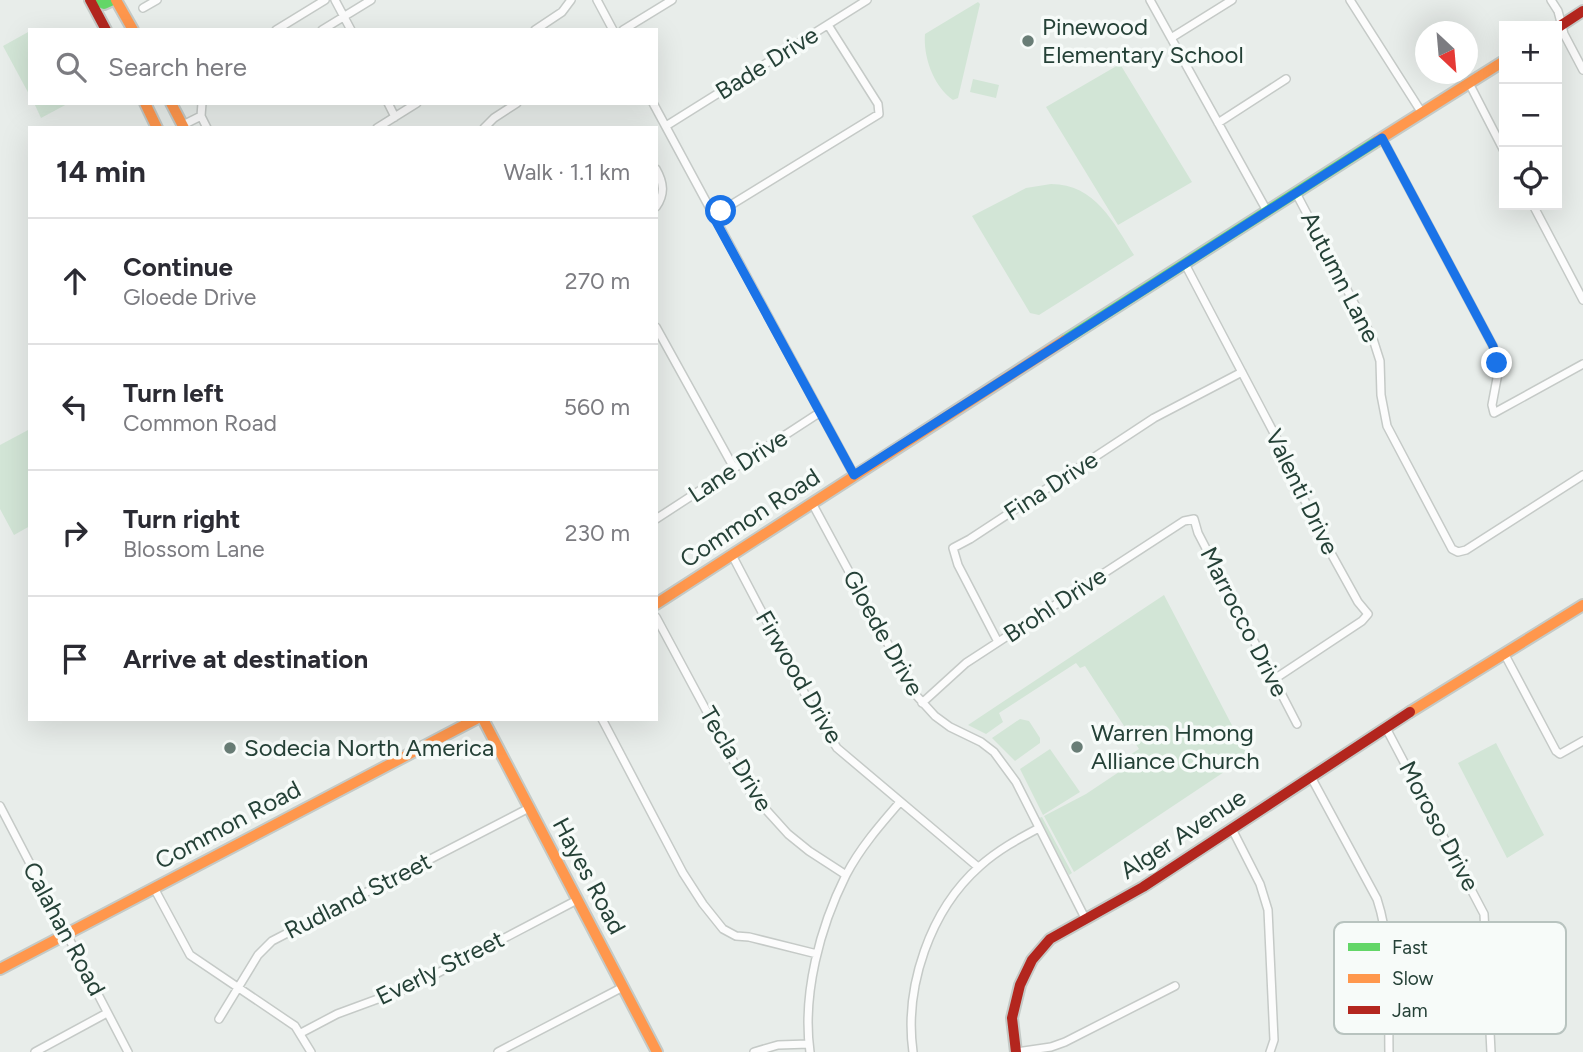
<!DOCTYPE html>
<html lang="en">
<head>
<meta charset="utf-8">
<style>
	body { margin:0; font-family:Figtree,sans-serif; background:#f2f2f3; color:#2b2b33 }
	.controls { position:absolute; right:21px; top:21px; display:grid; overflow:hidden; border-radius:0px; box-shadow:0 7px 28px #0002 }
	.controls button { width:63px; height:63px; display:grid; place-items:center; padding:0; border:0; border-bottom:2px solid #e1e1e2; background:#fff; color:#2b2b33; font:35px sans-serif }
	.compass { position:absolute; left:1415px; top:21px; width:63px; height:63px; border-radius:50%; background:#fff; box-shadow:0 7px 28px #0002; rotate:154deg }
	.stop { position:absolute; width:21px; height:21px; margin:-16px; border:5px solid #1a73e8; border-radius:50%; background:#fff }
	.stop.end { background:#1a73e8; border-color:#fff; box-shadow:0 2px 7px #0008 }
	.list { margin:0; padding:0; list-style:none }
	h2 { display:flex; justify-content:space-between; align-items:center; height:91px; margin:0; padding:0 28px; font-size:30px }
	h2 small { font-size:23px; font-weight:400; color:#7c7c81 }
	.list li { display:grid; grid-template-columns:46px 1fr auto; gap:21px; align-items:center; box-sizing:border-box; height:126px; padding:0 28px; border-top:2px solid #e1e1e2 }
	.list b { display:block; font-size:26px; white-space:nowrap }
	.list p { margin:0; font-size:23px; white-space:nowrap; color:#7c7c81 }
	.list em { font-size:23px; font-style:normal; color:#7c7c81 }
	.icon { flex:none; width:38px; height:38px; fill:none; stroke:currentColor; stroke-width:2; stroke-linecap:round; stroke-linejoin:round }
	.map { position:relative; flex:none; width:1583px; height:1052px; overflow:hidden }
	.search { position:absolute; background:#fff; box-shadow:0 7px 28px #0002; left:28px; top:28px; width:630px; height:77px; display:flex; align-items:center; gap:18px; box-sizing:border-box; padding:0 24px; border-radius:0px; color:#7c7c81; font-size:26px }
	.panel { position:absolute; background:#fff; box-shadow:0 7px 28px #0002; left:28px; top:126px; width:630px; height:595px; border-radius:0px }
	.map>svg:first-child { display:block }
</style>
</head>
<body>
<div class="map">
<svg width="1583" height="1052" viewBox="0 0 1583 1052">
	<rect width="100%" height="100%" fill="#e8edea"/>
	<path fill="#d2e5d6" d="M 978,2 L 980,4 L 958,98 L 953,100 C 934,87 923,57 925,34 Z
		M 30,31 L 30,96 L 3,46 Z
		M 1120,64 L 1192,182 L 1118,225 L 1046,107 Z
		M 973,79 L 999,85 L 996,98 L 970,92 Z
		M 34,103 L 69,103 L 41,118 Z
		M 1051,184 C 1095,184 1114,223 1134,255 L 1039,315 L 1030,313 L 972,216 L 1026,188 Z
		M 30,429 L 30,526 L 14,535 L 0,509 L 0,445 Z
		M 1164,595 L 1248,756 L 1074,872 L 1044,816 L 1086,794 L 1122,770 L 1124,766 L 1122,760 L 1139,749 L 1085,666 L 1080,668 L 1076,663 L 999,713 L 1003,722 L 986,734 L 968,725 Z
		M 1020,719 L 1029,721 L 1040,738 L 1040,743 L 1015,761 L 992,738 Z
		M 1496,743 L 1544,835 L 1507,858 L 1458,763 Z
		M 1050,749 L 1080,792 L 1043,815 L 1020,769 Z
		M 1042,817 L 1072,873 L 1069,875 L 1039,818 Z"/>
	<g fill="none" stroke-linecap="round" stroke-linejoin="round">
		<g stroke="#c5cac7" stroke-width="10">
			<path id="street" d="M 335,0 L 351,30
				M 597,0 L 613,30
				M 1150,0 L 1267,211
				M 1350,0 L 1422,113
				M 1551,0 L 1558,11 L 1564,34 L 1583,70
				M 143,8 L 157,0
				M 276,30 L 325,0
				M 322,30 L 371,0
				M 535,30 L 562,12 L 571,0
				M 623,30 L 672,0
				M 1171,38 L 1232,0
				M 1469,83 L 1504,151
				M 202,103 L 201,116 L 207,128
				M 388,103 L 395,117
				M 653,103 L 854,475
				M 1218,123 L 1286,79
				M 183,125 L 201,116
				M 666,126 L 867,0
				M 377,128 L 417,103
				M 484,128 L 494,118 L 517,103
				M 1382,138 L 1493,346 L 1498,373 L 1492,405 L 1494,413 L 1583,364
				M 656,169 C 664,183 665,194 656,207
				M 1296,193 L 1373,339 L 1380,361 L 1381,395 L 1387,426 L 1452,549 L 1458,552 L 1466,550 L 1583,475
				M 1533,205 L 1583,300
				M 713,216 L 879,114 L 878,104 L 828,25
				M 1185,264 L 1286,456 L 1303,497 L 1327,546 L 1358,602 L 1368,614 L 1362,621 L 1273,680
				M 656,327 L 734,468
				M 812,503 L 915,694 L 935,716 L 950,727 L 981,742 L 994,752 L 1016,782 L 1085,918
				M 656,519 L 819,413
				M 732,555 L 816,715 L 837,748 L 978,867
				M 656,617 L 750,792 L 788,834 L 809,851 L 846,875
				M 998,642 L 958,565 L 953,548 L 970,539 L 1154,418 L 1242,372
				M 1505,655 L 1556,751 L 1560,754 L 1583,741
				M 922,703 L 966,663 L 1184,521 L 1194,519 L 1198,533 L 1297,724
				M 602,719 L 683,873 L 703,904 L 723,929 L 736,936 L 749,937 L 817,954
				M 1386,728 L 1484,914 L 1491,1052
				M 1311,777 L 1377,899 C 1393,947 1388,1002 1389,1052
				M 0,806 L 128,1052
				M 1232,829 L 1260,884 L 1268,910 L 1274,1040 L 1270,1052
				M 154,888 L 190,955 L 295,1026 L 311,1052
				M 219,1019 L 258,955 L 272,941 L 529,808
				M 301,1033 L 337,1014 L 413,986 L 577,900
				M 35,1052 L 107,1013
				M 498,1052 L 623,987
				M 754,1052 L 778,1045 L 809,1044
				M 810,1052 C 802,994 820,927 846,875 C 860,848 880,825 900,802
				M 913,1052 C 904,987 930,910 980,866 C 998,850 1018,839 1039,828
				M 1016,1052 L 1051,1047 L 1065,1042 L 1175,986"/>
		</g>
		<g stroke="#c4cac7" stroke-width="14">
			<path id="fast" d="M 95,0 L 104,4 L 113,0
				M 1065,340 L 1377,141"/>
		</g>
		<g stroke="#c4cac7" stroke-width="14">
			<path id="slow" d="M 116,0 L 133,30
				M 145,103 L 157,128
				M 171,103 L 184,128
				M 1377,141 L 1504,61
				M 656,604 L 1065,340
				M 1410,712 L 1583,605
				M 483,719 L 657,1052
				M 0,969 L 476,719"/>
		</g>
		<g stroke="#c4cac7" stroke-width="14">
			<path id="jam" d="M 90,0 L 106,30
				M 1557,28 L 1583,11
				M 1016,1052 L 1012,1018 L 1020,985 L 1032,960 L 1050,939 L 1143,887 L 1410,712"/>
		</g>
		<use href="#street" stroke="#fcfcfc" stroke-width="7"/>
		<use href="#fast" stroke="#63d668" stroke-width="10"/>
		<use href="#slow" stroke="#ff974d" stroke-width="10"/>
		<use href="#jam" stroke="#b3261e" stroke-width="10"/>
	</g>
	<g fill="none" stroke-linecap="round" stroke-linejoin="round">
		<path stroke="#1a73e8" stroke-width="9" d="M 721,211 L 713,216 L 854,475 L 1382,138 L 1493,346 L 1497,363"/>
	</g>
	<g fill="#697d76" stroke="#f7fbf9" stroke-width="2.5">
		<circle cx="1028" cy="41" r="7"/>
		<circle cx="1077" cy="747" r="7"/>
		<circle cx="230" cy="748" r="7"/>
	</g>
	<g text-anchor="middle" stroke-width="7" stroke-linejoin="round" paint-order="stroke">
		<g font-size="24" fill="#254137" stroke="#f7fbf9" text-anchor="start">
			<text x="1042" y="35">Pinewood<tspan x="1042" dy="28">Elementary School</tspan></text>
			<text x="1091" y="741">Warren Hmong<tspan x="1091" dy="28">Alliance Church</tspan></text>
			<text x="244" y="756">Sodecia North America</text>
		</g>
		<g font-size="24" fill="#254137" stroke="#f7fbf9">
			<text transform="translate(767 63) rotate(-32)" y="8">Bade Drive</text>
			<text transform="translate(1340 277) rotate(63)" y="8">Autumn Lane</text>
			<text transform="translate(738 466) rotate(-33)" y="8">Lane Drive</text>
			<text transform="translate(1051 486) rotate(-33)" y="8">Fina Drive</text>
			<text transform="translate(1302 492) rotate(64)" y="8">Valenti Drive</text>
			<text transform="translate(750 518) rotate(-33)" y="8">Common Road</text>
			<text transform="translate(1055 605) rotate(-33)" y="8">Brohl Drive</text>
			<text transform="translate(1244 622) rotate(63)" y="8">Marrocco Drive</text>
			<text transform="translate(883 633) rotate(61)" y="8">Gloede Drive</text>
			<text transform="translate(799 677) rotate(60)" y="8">Firwood Drive</text>
			<text transform="translate(736 759) rotate(59)" y="8">Tecla Drive</text>
			<text transform="translate(228 825) rotate(-28)" y="8">Common Road</text>
			<text transform="translate(1439 826) rotate(62)" y="8">Moroso Drive</text>
			<text transform="translate(1183 834) rotate(-33)" y="8">Alger Avenue</text>
			<text transform="translate(589 876) rotate(62)" y="8">Hayes Road</text>
			<text transform="translate(358 896) rotate(-27)" y="8">Rudland Street</text>
			<text transform="translate(64 929) rotate(62)" y="8">Calahan Road</text>
			<text transform="translate(440 968) rotate(-26)" y="8">Everly Street</text>
		</g>
	</g>
	<rect x="1334" y="922" width="232" height="112" rx="10" fill="#f7fbf9" stroke="#b8c3bf" stroke-width="2"/>
	<rect x="1348" y="943" width="32" height="8" fill="#63d668"/>
	<rect x="1348" y="974" width="32" height="9" fill="#ff974d"/>
	<rect x="1348" y="1006" width="32" height="8" fill="#b3261e"/>
	<g font-size="19" fill="#254137">
		<text x="1392" y="954">Fast</text>
		<text x="1392" y="985">Slow</text>
		<text x="1392" y="1017">Jam</text>
	</g>
</svg>
<div class="controls">
<button>+</button>
<button>−</button>
<button><svg class="icon" aria-label="locate" viewBox="0 0 24 24"><circle cx="12" cy="12" r="6"/><path d="M12 2v4M12 18v4M2 12h4M18 12h4"/></svg></button>
</div>
<svg class="compass" viewBox="-18 -18 36 36"><path d="M0-13l5 13h-10z" fill="#e53935"/><path d="M0 13l5-13h-10z" fill="#7c7c81"/></svg>
<div class="stop" style="left:721px;top:211px"></div>
<div class="stop end" style="left:1497px;top:363px"></div>
<div class="search"><svg class="icon" aria-label="search" viewBox="0 0 24 24"><circle cx="10" cy="10" r="6"/><path d="M15 15l6 6"/></svg>Search here</div>
<section class="panel">
<h2>14 min<small>Walk · 1.1 km</small></h2>
<ul class="list">
<li><svg class="icon" aria-label="ahead" viewBox="0 0 24 24"><path d="M12 20V5M6 11l6-6 6 6"/></svg><div><b>Continue</b><p>Gloede Drive</p></div><em>270 m</em></li>
<li><svg class="icon" aria-label="left" viewBox="0 0 24 24"><path d="M17 20v-9H6M10 6l-5 5 5 5"/></svg><div><b>Turn left</b><p>Common Road</p></div><em>560 m</em></li>
<li><svg class="icon" aria-label="right" viewBox="0 0 24 24"><path d="M7 20v-9h11M14 6l5 5-5 5"/></svg><div><b>Turn right</b><p>Blossom Lane</p></div><em>230 m</em></li>
<li><svg class="icon" aria-label="arrive" viewBox="0 0 24 24"><path d="M6 21V4h12l-3 4 3 4H6"/></svg><div><b>Arrive at destination</b></div></li>
</ul>
</section>
</div>
</body>
</html>
